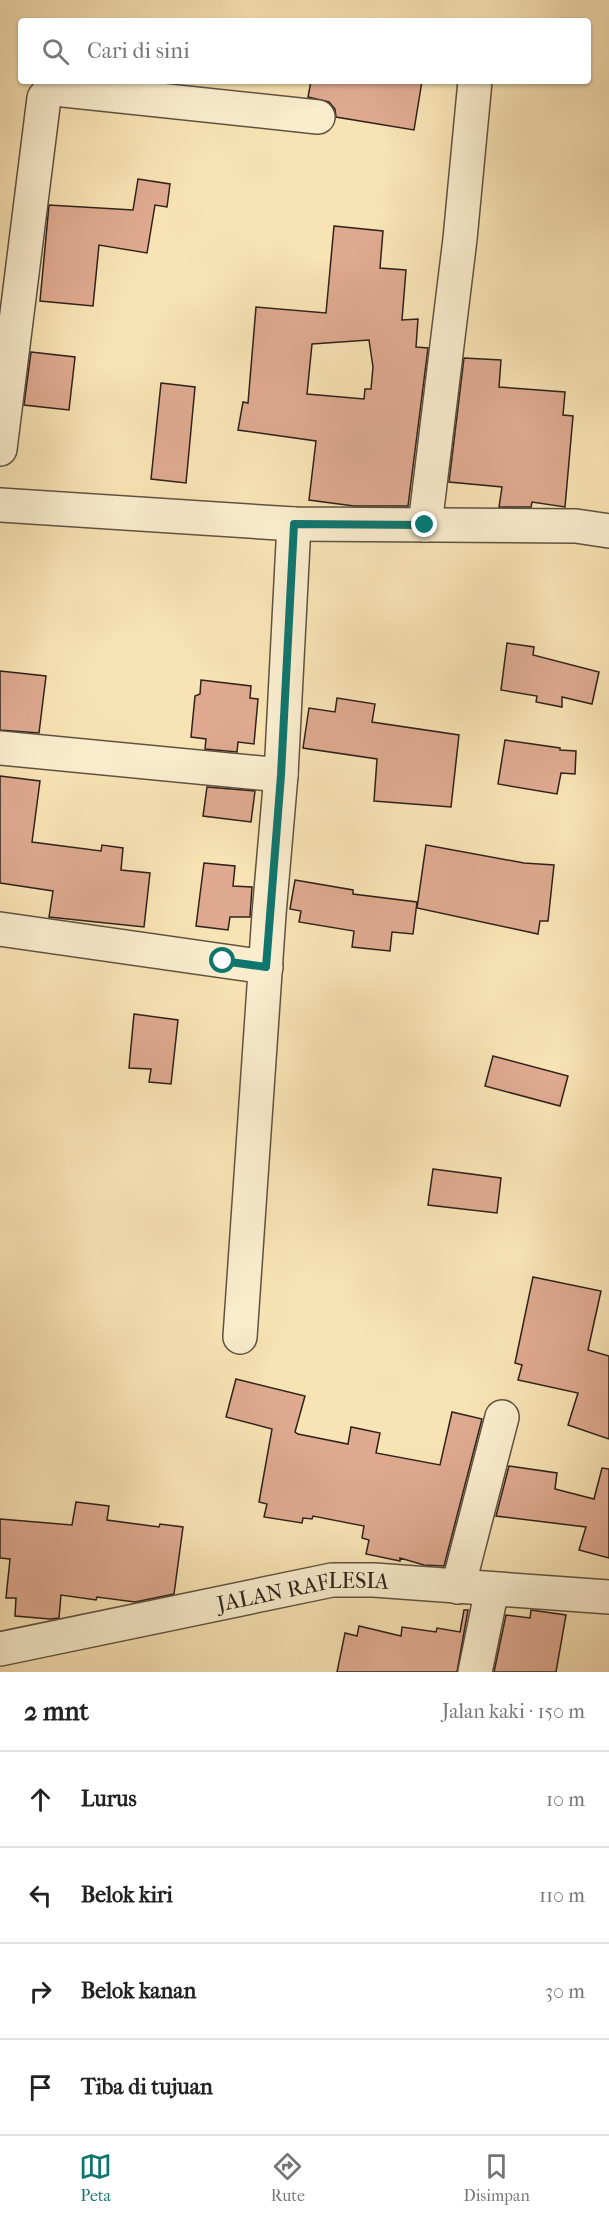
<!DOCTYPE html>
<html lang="id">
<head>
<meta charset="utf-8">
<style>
	body { margin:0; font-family:"IM FELL French Canon",serif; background:#f6f6f6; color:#222 }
	.stop { position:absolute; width:18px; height:18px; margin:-14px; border:4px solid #0f766e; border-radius:50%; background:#fff }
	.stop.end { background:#0f766e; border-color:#fff; box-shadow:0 2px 6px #0008 }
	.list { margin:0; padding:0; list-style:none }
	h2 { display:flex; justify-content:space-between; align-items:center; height:78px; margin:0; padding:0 24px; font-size:26px }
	h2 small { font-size:20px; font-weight:400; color:#767676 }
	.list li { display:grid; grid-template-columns:39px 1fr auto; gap:18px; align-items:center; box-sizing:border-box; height:96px; padding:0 24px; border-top:2px solid #e0e0e0 }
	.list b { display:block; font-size:22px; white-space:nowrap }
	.list em { font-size:20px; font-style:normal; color:#767676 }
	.icon { flex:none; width:33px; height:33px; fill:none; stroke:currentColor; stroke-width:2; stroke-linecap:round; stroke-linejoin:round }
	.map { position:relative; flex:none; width:609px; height:1672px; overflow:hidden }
	.search { position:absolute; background:#fff; box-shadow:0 2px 4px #0004; left:18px; right:18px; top:18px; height:66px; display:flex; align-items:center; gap:15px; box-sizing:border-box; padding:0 21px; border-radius:6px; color:#767676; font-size:22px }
	.sheet { height:462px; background:#fff }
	nav { display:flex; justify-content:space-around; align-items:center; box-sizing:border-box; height:84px; border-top:2px solid #e0e0e0; background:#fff; font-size:16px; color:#767676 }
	nav a { display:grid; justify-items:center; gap:3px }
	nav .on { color:#0f766e }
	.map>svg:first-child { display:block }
</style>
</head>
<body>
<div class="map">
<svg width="609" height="1672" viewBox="0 0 609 1672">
	<rect width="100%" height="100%" fill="#f8e3b4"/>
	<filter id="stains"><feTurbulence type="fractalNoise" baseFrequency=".00333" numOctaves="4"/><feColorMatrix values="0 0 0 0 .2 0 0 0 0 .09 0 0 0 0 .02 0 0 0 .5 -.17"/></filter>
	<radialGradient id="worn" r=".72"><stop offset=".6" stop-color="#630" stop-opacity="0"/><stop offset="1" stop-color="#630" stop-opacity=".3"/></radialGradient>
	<path fill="#dfaa90" stroke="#2e221b" stroke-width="1.5" fill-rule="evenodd" d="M 311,81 L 422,81 L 414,130 L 336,117 L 335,109 L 329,102 L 308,97 Z
		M 138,179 L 170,184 L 167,207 L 155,205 L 147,253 L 99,245 L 93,306 L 40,301 L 49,205 L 133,210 Z
		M 334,226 L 383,231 L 380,268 L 406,270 L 402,320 L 418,319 L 416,347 L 428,348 L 408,506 L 354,506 L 309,500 L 316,441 L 238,430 L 243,402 L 248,403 L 256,307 L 326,313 ZM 369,340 L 373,367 L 371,389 L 365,389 L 364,399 L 307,394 L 312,344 Z
		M 31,352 L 75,357 L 69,410 L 24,405 Z
		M 464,358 L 501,360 L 499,387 L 565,392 L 563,415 L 573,416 L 565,507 L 532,502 L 531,507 L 499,507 L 502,487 L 449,482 Z
		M 161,383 L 195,387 L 186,483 L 151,479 Z
		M 507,643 L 534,647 L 533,655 L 599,672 L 592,704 L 562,697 L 562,707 L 536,702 L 537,696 L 501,690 Z
		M 0,671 L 46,676 L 39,733 L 0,730 Z
		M 201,680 L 251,686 L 250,698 L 258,699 L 254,744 L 238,742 L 237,752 L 205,749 L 206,739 L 191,737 L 195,696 L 200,694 Z
		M 337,698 L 375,704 L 372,722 L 459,735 L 451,807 L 374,801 L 377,759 L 303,748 L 309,708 L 335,712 Z
		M 505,740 L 560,748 L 560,750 L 576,751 L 575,774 L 561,773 L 557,794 L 498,784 Z
		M 0,776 L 40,781 L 32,842 L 101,851 L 102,845 L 123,848 L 121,870 L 150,873 L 144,927 L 49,917 L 53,891 L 0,883 Z
		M 207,787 L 255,791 L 251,822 L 203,816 Z
		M 426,845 L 524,863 L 554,865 L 548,921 L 540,921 L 538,934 L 417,908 Z
		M 204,863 L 235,866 L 233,886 L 252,887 L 250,917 L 230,917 L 228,930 L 196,926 Z
		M 295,880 L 353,890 L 353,894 L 417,902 L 413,934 L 392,932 L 390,951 L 352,947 L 354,931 L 299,922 L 301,911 L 290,909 Z
		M 134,1014 L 178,1020 L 171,1084 L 149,1082 L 151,1069 L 129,1068 Z
		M 493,1056 L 568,1076 L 560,1106 L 485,1086 Z
		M 433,1169 L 501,1178 L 497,1213 L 428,1205 Z
		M 533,1277 L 601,1291 L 588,1350 L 609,1356 L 609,1439 L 568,1425 L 578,1393 L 518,1380 L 522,1365 L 515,1363 Z
		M 236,1379 L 305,1396 L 295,1432 L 298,1434 L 348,1444 L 351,1427 L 380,1433 L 376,1453 L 440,1465 L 452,1412 L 482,1419 L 444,1566 L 424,1565 L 400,1558 L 400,1561 L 366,1554 L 369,1540 L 362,1538 L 364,1526 L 313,1516 L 312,1519 L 303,1518 L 302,1523 L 264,1517 L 267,1504 L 259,1502 L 272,1429 L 226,1417 Z
		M 509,1466 L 557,1473 L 555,1489 L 594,1499 L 602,1468 L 609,1469 L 609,1558 L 579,1550 L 586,1527 L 496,1516 Z
		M 76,1502 L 109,1506 L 107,1520 L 159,1527 L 160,1524 L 183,1527 L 174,1594 L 135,1602 L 97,1597 L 96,1600 L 61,1595 L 59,1618 L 50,1619 L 15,1616 L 16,1598 L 6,1598 L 10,1559 L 0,1558 L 0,1519 L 72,1525 Z
		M 464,1610 L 468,1610 L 457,1672 L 337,1672 L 345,1633 L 357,1636 L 359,1626 L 401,1636 L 402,1627 L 436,1632 L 437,1628 L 460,1632 Z
		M 531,1610 L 566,1615 L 556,1672 L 494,1672 L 506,1615 L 530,1618 Z"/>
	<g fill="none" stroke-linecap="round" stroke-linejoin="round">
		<g stroke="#605241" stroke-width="36">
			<g id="minor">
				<path d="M 0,449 L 44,98 C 50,90 55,89 64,90 L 318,117"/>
				<path d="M 0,505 L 294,524 L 576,526 L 609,531"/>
				<path d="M 425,525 L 460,239 L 475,81"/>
				<path d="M 0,748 L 281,775"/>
				<path d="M 0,929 L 266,967"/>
				<path d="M 240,1337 L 269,914 L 281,775 L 294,524"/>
				<path d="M 458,1587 L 502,1417"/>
				<path id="s1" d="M 0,1649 L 332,1580 L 374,1580 L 609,1597"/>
				<path d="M 475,1672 L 492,1589"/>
			</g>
		</g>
		<use href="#minor" stroke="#faedce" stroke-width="33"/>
	</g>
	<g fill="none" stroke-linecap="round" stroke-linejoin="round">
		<path stroke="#0f766e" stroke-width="8" d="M 223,961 L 266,967 L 281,775 L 294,524 L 425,525"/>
	</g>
	<g text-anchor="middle" stroke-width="4.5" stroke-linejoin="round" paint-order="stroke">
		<g font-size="22" fill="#2e221b" stroke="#faedce">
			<text dy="8" stroke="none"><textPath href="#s1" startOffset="309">JALAN RAFLESIA</textPath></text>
		</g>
	</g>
	<rect width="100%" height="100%" filter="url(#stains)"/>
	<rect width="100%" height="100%" fill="url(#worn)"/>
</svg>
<div class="stop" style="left:223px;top:961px"></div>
<div class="stop end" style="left:425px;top:525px"></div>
<div class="search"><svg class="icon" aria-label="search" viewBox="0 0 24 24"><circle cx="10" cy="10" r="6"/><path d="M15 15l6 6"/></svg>Cari di sini</div>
</div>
<section class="sheet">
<h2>2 mnt<small>Jalan kaki · 150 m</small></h2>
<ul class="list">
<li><svg class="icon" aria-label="ahead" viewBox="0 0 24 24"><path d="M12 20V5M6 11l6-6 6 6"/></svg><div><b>Lurus</b></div><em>10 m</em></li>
<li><svg class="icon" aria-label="left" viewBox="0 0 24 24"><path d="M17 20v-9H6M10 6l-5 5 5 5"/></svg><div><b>Belok kiri</b></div><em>110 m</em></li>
<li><svg class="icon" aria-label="right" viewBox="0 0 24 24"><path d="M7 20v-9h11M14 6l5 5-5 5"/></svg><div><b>Belok kanan</b></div><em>30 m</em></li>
<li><svg class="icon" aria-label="arrive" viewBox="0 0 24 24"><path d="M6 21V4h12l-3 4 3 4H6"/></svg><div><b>Tiba di tujuan</b></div></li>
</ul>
</section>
<nav>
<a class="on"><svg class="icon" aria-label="map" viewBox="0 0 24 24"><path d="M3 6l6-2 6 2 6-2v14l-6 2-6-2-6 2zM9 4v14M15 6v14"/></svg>Peta</a>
<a><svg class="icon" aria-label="directions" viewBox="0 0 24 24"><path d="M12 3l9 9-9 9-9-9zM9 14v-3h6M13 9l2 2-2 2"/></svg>Rute</a>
<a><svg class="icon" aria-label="saved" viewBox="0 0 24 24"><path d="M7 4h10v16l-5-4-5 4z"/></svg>Disimpan</a>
</nav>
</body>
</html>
